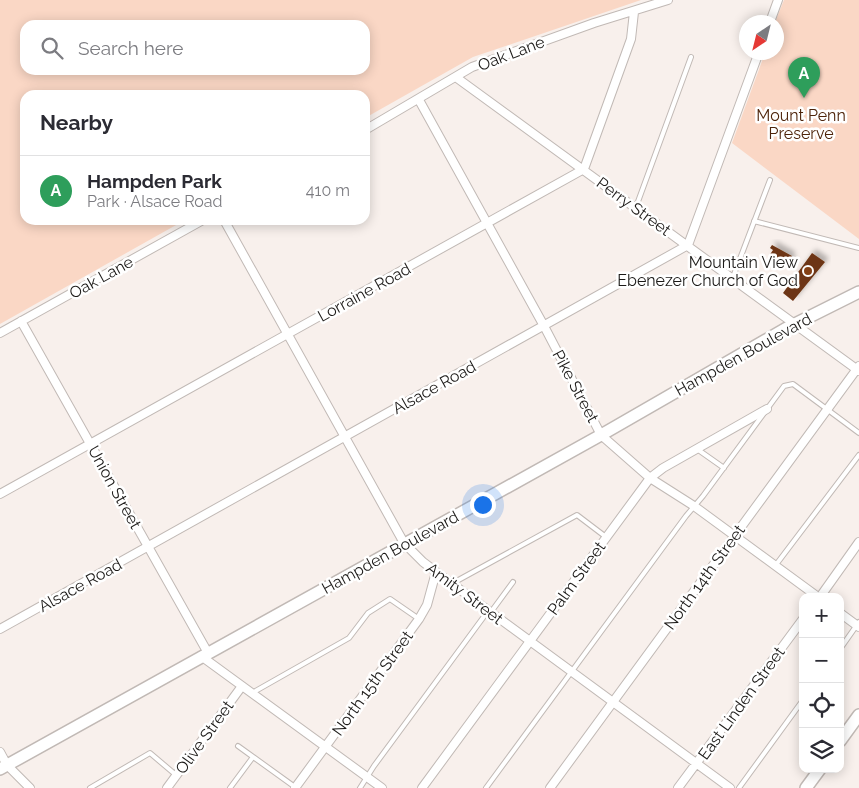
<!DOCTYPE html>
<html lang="en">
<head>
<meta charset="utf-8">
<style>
	body { margin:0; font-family:Raleway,sans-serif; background:#f2f2f3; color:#2b2b33 }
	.controls { position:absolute; right:15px; bottom:15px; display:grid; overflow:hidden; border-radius:10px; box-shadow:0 2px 12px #0003 }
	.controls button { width:45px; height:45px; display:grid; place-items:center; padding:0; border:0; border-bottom:1px solid #e1e1e2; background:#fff; color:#2b2b33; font:25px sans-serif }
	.compass { position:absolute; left:739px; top:15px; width:45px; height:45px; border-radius:50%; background:#fff; box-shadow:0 2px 12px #0003; rotate:215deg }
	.you { position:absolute; left:482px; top:504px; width:18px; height:18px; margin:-12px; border:4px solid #fff; border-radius:50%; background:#1a73e8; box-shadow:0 0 0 8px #1a73e833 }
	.badge { display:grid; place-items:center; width:32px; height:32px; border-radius:50%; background:#db2777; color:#fff; font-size:16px; font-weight:700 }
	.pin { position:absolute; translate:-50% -41px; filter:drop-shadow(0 1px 2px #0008) }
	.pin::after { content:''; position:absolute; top:26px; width:18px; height:15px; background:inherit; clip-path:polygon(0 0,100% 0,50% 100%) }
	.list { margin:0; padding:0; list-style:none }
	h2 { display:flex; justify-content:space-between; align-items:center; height:65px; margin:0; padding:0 20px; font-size:21px }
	h2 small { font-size:16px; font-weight:400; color:#7c7c81 }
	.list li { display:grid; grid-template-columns:32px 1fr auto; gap:15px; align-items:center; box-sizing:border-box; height:70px; padding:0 20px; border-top:1px solid #e1e1e2 }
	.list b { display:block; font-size:19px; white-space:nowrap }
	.list p { margin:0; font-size:16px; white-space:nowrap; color:#7c7c81 }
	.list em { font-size:16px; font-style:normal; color:#7c7c81 }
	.icon { flex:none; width:28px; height:28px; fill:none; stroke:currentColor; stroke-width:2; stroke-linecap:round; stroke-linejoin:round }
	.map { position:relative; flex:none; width:859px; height:788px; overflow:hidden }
	.search { position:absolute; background:#fff; box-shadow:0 2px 12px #0003; left:20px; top:20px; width:350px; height:55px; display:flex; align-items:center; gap:12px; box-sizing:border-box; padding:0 18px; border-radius:15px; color:#7c7c81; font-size:19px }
	.panel { position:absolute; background:#fff; box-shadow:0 2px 12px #0003; left:20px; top:90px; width:350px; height:135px; border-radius:15px }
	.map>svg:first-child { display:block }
</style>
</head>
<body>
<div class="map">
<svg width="859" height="788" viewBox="0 0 859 788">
	<defs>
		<filter id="shadow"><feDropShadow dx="4" dy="-4" stdDeviation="2.5" flood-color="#0004"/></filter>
	</defs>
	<rect width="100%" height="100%" fill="#f8f0ec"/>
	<path fill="#fad7c5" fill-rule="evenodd" d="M 0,0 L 641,0 L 473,57 L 365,118 L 365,95 L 25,95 L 25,220 L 185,220 L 0,324 ZM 25,25 L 365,25 L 365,70 L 25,70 Z
		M 784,0 L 859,0 L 859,239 L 732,143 L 765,53 L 776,52 L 775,22 Z"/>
	<path fill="#6d3513" filter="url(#shadow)" d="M 772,245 L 792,256 L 789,259 L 793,262 L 788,269 L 783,265 L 781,269 L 773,263 L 775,260 L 769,256 L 773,250 L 770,248 Z
		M 812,253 L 825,262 L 793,301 L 783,293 Z"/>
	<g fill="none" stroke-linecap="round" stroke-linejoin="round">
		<g stroke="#c1b9b5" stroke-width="6">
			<path id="lane" d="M 636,207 L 691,57
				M 754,221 L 859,248
				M 733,277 L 770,180
				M 697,449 L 724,468
				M 775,566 L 859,455
				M 453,583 L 577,515 L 606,537
				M 491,612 L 513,582
				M 840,649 L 859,622
				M 252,693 L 349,638 L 368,613 L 390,599 L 419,619
				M 238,746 L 295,787
				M 90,788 L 150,753 L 176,775
				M 230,788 L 253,757
				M 360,788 L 374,766 L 488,611
				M 486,788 L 686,516 L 703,496 L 784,386 L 793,384 L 859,433
				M 739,788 L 803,700"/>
		</g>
		<g stroke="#c1b9b5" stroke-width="10">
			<path id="street" d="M 770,22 L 778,0
				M 457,78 L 859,371
				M 419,100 L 544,326 L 601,435 L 650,478 L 694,506 L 818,597
				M 365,130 L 472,67 L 594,23 L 668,0
				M 224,220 L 404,543 L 423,562 L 451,583 L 730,788
				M 21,321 L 208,653
				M 0,333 L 203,220
				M 0,494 L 584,169 L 631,39 L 634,12
				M 820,597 L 859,542
				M 840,613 L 859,627
				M 0,629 L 688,245 L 759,52
				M 201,656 L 382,788
				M 0,752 L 7,765 L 30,788
				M 167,788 L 242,686
				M 295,788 L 419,619 L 427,605 L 436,572
				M 422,788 L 650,478 L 663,468 L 767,409
				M 550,788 L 859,366
				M 678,788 L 803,619"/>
		</g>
		<g stroke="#c1b9b5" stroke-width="14">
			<path id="secondary" d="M 840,741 L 859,715
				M 0,769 L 601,435 L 785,329 L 859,292
				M 806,788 L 820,769"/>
		</g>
		<use href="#lane" stroke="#fff" stroke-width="4"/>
		<use href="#street" stroke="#fff" stroke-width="8"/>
		<use href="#secondary" stroke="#fff" stroke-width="11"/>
	</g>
	<circle fill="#844015" stroke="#fff" stroke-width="2" cx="808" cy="271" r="5"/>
	<g text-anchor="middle" stroke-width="5" stroke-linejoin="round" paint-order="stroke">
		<g font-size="16" fill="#1b1917" stroke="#fff">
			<text transform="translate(511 53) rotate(-21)" y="6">Oak Lane</text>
			<text transform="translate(634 206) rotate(36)" y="6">Perry Street</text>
			<text transform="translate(101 277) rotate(-29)" y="6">Oak Lane</text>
			<text transform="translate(364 292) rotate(-29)" y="6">Lorraine Road</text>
			<text transform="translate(743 354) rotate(-29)" y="6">Hampden Boulevard</text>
			<text transform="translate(576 386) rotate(62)" y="6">Pike Street</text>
			<text transform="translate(434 387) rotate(-29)" y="6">Alsace Road</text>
			<text transform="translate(115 487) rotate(61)" y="6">Union Street</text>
			<text transform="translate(390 552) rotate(-29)" y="6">Hampden Boulevard</text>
			<text transform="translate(704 577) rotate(-54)" y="6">North 14th Street</text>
			<text transform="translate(576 578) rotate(-54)" y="6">Palm Street</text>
			<text transform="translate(80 585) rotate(-29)" y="6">Alsace Road</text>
			<text transform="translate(465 593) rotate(37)" y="6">Amity Street</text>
			<text transform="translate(372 683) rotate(-54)" y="6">North 15th Street</text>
			<text transform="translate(741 703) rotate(-54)" y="6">East Linden Street</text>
			<text transform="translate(204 737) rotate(-54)" y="6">Olive Street</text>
		</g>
		<g font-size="16" fill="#4e240a" stroke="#fff">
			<text x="801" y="121">Mount Penn<tspan x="801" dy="18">Preserve</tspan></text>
		</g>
		<g font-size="16" fill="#1b1917" stroke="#fff" text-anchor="end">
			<text x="798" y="268">Mountain View<tspan x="798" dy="18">Ebenezer Church of God</tspan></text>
		</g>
	</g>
</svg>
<div class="controls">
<button>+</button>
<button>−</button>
<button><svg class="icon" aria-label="locate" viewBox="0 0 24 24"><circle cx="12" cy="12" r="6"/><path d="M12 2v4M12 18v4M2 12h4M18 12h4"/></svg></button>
<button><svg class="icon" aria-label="layers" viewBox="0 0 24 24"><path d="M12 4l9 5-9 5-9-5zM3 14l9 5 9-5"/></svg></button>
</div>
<svg class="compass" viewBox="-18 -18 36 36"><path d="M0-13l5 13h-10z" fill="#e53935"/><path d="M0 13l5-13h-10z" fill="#7c7c81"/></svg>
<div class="you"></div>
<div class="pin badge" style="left:804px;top:98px;background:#2e9e5b">A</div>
<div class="search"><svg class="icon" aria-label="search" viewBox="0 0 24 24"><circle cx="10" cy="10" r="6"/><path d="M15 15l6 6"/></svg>Search here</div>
<section class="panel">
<h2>Nearby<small></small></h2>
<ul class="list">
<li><span class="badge" style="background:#2e9e5b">A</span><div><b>Hampden Park</b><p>Park · Alsace Road</p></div><em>410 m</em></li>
</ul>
</section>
</div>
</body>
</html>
